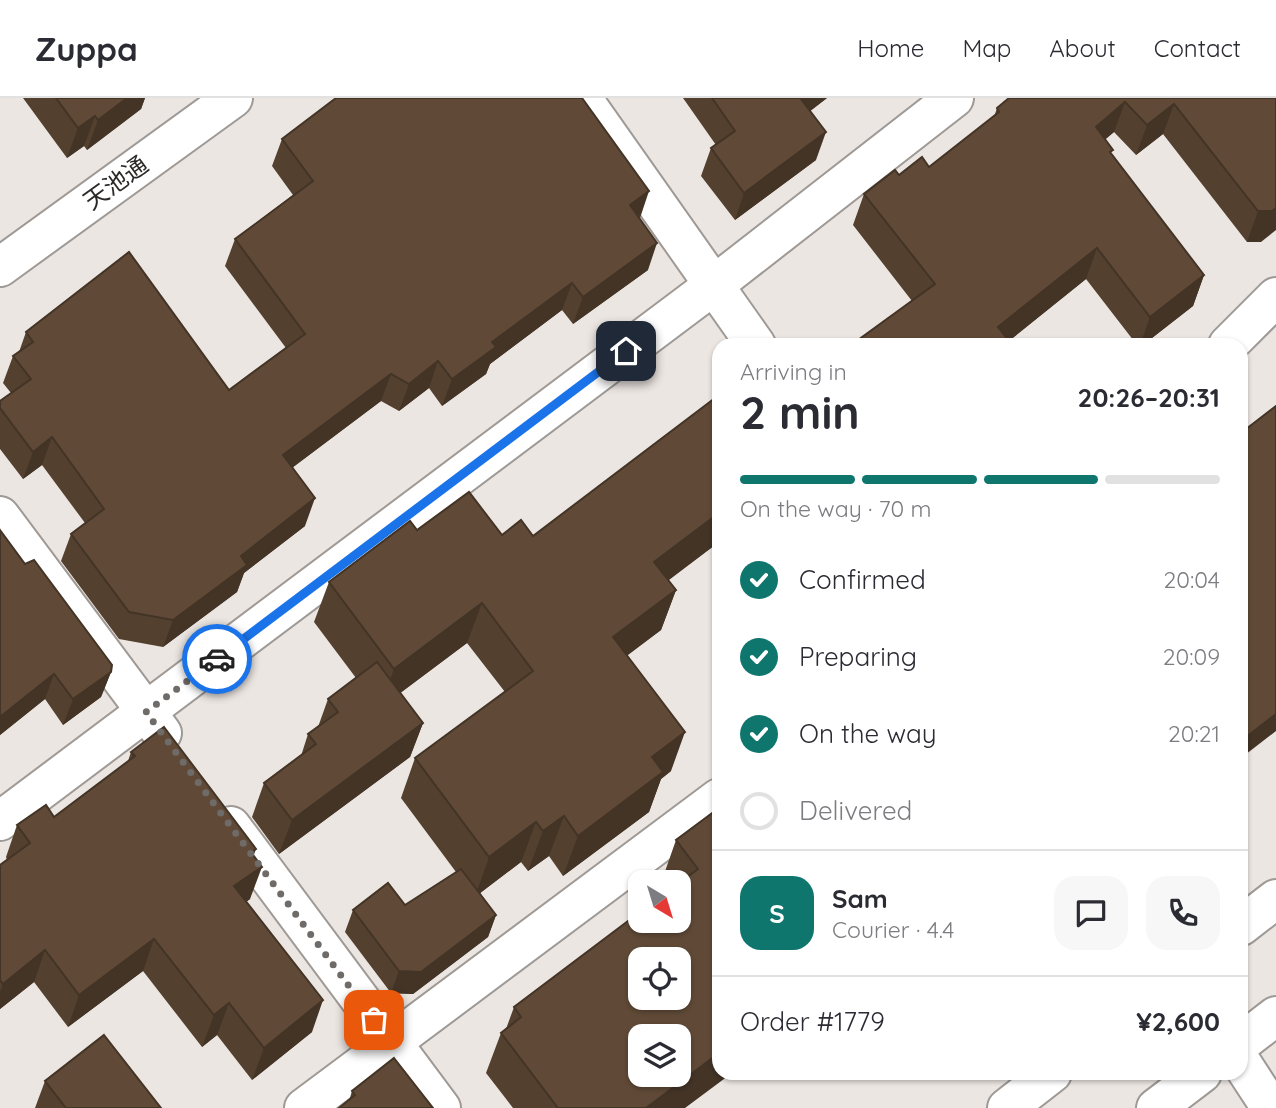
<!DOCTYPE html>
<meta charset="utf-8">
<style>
:root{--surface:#fff;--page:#f7f7f7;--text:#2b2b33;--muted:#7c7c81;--line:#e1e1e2;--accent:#0f766e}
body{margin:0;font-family:Quicksand,"Noto Sans JP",sans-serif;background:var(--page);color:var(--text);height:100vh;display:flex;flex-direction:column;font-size:26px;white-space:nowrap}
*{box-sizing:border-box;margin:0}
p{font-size:23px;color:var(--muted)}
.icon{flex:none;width:38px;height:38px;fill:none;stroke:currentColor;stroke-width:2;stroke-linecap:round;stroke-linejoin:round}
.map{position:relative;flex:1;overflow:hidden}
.drawer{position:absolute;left:712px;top:240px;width:536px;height:742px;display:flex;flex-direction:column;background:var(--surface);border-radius:21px;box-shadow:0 2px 5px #0004}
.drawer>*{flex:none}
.needle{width:46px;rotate:142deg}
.fabs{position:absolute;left:628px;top:772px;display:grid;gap:14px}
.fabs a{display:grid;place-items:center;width:63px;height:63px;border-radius:14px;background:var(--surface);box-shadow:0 2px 5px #0004;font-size:35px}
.pin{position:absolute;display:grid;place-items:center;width:60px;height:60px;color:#fff;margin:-30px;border-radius:14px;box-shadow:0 4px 10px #0006}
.courier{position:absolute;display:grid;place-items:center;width:70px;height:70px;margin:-35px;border:5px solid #1a73e8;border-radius:50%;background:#fff;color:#222;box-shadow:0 2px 9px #0007}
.headline em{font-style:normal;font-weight:700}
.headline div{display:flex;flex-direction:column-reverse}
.headline{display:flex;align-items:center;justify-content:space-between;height:119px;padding:0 28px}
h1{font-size:46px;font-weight:700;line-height:52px}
.bar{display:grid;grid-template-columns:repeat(4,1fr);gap:10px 7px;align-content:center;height:84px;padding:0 28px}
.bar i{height:9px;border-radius:5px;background:var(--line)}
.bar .current{background:var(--accent)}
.bar p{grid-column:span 4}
.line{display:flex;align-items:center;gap:18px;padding:0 28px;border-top:2px solid var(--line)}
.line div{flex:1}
.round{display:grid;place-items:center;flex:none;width:74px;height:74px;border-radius:21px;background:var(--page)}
ol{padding:0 28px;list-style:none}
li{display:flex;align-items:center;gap:21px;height:77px}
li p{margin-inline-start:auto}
li .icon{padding:7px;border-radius:50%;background:var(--accent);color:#fff;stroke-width:4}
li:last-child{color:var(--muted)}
li i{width:38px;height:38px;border:4px solid var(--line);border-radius:50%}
header{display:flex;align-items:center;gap:42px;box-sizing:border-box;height:98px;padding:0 35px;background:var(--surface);border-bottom:2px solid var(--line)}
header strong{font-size:33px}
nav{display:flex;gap:38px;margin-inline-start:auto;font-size:24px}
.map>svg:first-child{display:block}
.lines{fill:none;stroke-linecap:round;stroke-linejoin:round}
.minor-casing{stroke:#9e9995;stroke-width:42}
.tertiary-casing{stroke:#9e9995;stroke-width:42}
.primary-casing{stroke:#9e9995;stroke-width:42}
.minor{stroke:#fff;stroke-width:38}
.tertiary{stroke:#fff;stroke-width:38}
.primary{stroke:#fff;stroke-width:38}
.wall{fill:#53402f}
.shaded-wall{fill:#433426}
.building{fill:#604a37;stroke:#433426;stroke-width:2;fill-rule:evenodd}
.done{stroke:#6f6b68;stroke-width:7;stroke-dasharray:0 12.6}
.route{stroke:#1a73e8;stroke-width:9}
.labels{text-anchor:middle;stroke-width:7;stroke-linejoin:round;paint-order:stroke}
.street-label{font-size:24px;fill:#2b2927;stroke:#fff}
</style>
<header>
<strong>Zuppa</strong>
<nav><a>Home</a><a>Map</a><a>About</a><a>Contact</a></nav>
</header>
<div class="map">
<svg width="1276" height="1010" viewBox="0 0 1276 1010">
<rect width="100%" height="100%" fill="#ece6e2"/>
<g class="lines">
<defs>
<g id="minor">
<polyline points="582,0 756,247"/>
<polyline points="1228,247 1276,199"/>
<polyline points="0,418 162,635"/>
<polyline points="0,723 714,187 954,0"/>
<polyline points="231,728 441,1010"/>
<polyline points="1241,964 1271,1010"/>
<polyline points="304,1010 719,700"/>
</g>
<polyline id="tertiary" points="0,169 233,0"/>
<g id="primary">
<polyline points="1241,828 1276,801"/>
<polyline points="1241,945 1276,918"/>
<polyline points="1007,1010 1052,975"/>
<polyline points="1156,1010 1202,975"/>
</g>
</defs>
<use href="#minor" class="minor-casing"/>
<use href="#tertiary" class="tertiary-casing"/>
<use href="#primary" class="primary-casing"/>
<use href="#minor" class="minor"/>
<use href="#tertiary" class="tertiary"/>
<use href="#primary" class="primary"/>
</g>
<g class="wall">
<polygon points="23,0 145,0 141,11 87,52 84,48 67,60"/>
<polygon points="683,0 827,0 810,13 816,62 735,122 701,78 711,50 716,47"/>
<polygon points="1009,0 1276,0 1261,144 1247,144 1163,36 1136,57 1114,34 1105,41 1111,57 1204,177 1193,208 1143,247 1137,247 1086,181 1009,243 1012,247 856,247 858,242 912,203 853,127 864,96 899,77 929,69 994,19 997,10"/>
<polygon points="282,41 640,120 648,172 573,226 562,212 490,266 486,276 442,308 429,290 399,313 381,303 292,370 305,428 244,475 237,494 163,549 119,541 61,463 71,436 85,425 42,367 23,381 0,351 0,303 11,295 3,285 13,258 19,254 26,234 229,292 286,250 225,168 235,141 293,97 272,68"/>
<polygon points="0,432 25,466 111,574 101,599 63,627 45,601 0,637"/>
<polygon points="417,432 502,437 719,444 668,482 676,492 661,532 627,557 671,673 661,681 649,714 563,778 549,758 528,773 521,764 480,795 496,817 488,839 413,896 391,895 345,834 353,812 405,807 456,774 401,700 415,660 505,594 467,545 400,595 423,625 410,659 279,756 252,719 264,685 301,658 308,636 318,629 328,601 356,580 314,524 329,484"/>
<polygon points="131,654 256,751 253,757 250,801 246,804 312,934 252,982 217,937 202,949 143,873 68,929 34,884 0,911 0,767 7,762 6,759 17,727 54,719 128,663"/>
<polygon points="719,710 685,1010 513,1010 486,975 501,935 506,931 514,909 679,822 679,784 663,784 662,782 676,742"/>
<polygon points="45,983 161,1010 35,1010"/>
<polygon points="352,993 433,1010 349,1003"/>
</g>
<g class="shaded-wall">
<polygon points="127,0 145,0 141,11 87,52 98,22"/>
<polygon points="802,0 827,0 791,28"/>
<polygon points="1125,4 1114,34 1085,59 1096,29"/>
<polygon points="1174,6 1163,36 1136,57 1147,27"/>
<polygon points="95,18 84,48 67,60 78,30"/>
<polygon points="826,34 816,62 735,122 744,95"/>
<polygon points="649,93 640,120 630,107"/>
<polygon points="1276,110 1276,132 1261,144 1247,144 1258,113"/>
<polygon points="657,145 648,172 573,226 583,199"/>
<polygon points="1097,150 1086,181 1004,247 998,229"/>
<polygon points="1204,177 1193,208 1143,247 1140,247 1150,219"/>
<polygon points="572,185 562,212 490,266 486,276 442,308 452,281 492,244"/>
<polygon points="438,263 429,290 399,313 409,286"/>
<polygon points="391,276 381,303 273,384 283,357"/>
<polygon points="52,339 42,367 23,381 33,354"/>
<polygon points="315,400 305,428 244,475 237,494 163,549 173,522 241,458"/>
<polygon points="719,415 719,444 640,504 654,464"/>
<polygon points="676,492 661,532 599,579 613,539"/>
<polygon points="482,505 467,545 379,611 394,571"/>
<polygon points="111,574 101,599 63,627 73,601"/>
<polygon points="54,576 45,601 0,637 0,619"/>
<polygon points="1276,616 1276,633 1241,660 1241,643"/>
<polygon points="423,625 410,659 279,756 292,722"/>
<polygon points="685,634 671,673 661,681 649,714 563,778 578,738 652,659"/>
<polygon points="564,718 549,758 528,773 543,733"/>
<polygon points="536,724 521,764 475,799 489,759"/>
<polygon points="256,751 245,781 262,769 250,801 223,821 234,788 251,754"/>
<polygon points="496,817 488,839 413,896 391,895 399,873"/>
<polygon points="154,841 143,873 68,929 79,897"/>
<polygon points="45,852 34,884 0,911 0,894 3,886"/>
<polygon points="323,902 312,934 252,982 264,950"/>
<polygon points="229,905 217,937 202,949 214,917"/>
<polygon points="719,955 719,975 732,975 685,1010 646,1010"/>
</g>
<g class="building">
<polygon points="56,0 127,0 98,22 95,18 78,30"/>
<polygon points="336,0 582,0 649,93 630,107 657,145 583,199 572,185 492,244 496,249 452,281 438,263 409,286 391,276 283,357 315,400 241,458 247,467 173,522 129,514 71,436 104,411 52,339 33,354 0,310 0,303 31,281 13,258 33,244 26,234 129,154 229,292 305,236 235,141 313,83 282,41"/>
<polygon points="712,0 802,0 801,1 826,34 744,95 711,50 735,33"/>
<polygon points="1009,0 1276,0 1276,110 1272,113 1258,113 1174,6 1147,27 1125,4 1096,29 1113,52 1110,54 1204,177 1150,219 1097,150 998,229 1012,247 861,247 858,242 935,186 864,96 895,72 899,77 922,59 929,69 999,14 997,10"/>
<polygon points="719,297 719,415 654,464 676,492 613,539 685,634 652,659 663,674 578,738 564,718 543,733 536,724 489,759 415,660 533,573 482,505 394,571 329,484 410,423 417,432 469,394 502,437 521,422 533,438"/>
<polygon points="1276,308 1276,616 1241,643 1241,335"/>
<polygon points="0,432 25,466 34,462 112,567 111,574 73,601 54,576 0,619"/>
<polygon points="377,564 423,625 292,722 264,685 316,646 308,636 338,614 328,601"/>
<polygon points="164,629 256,751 251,754 262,769 234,788 323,902 264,950 229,905 214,917 154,841 79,897 45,852 3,886 0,882 0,767 30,745 17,727 46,707 54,719 135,658 131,654"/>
<path d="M719,710V955L646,1010H558L501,935L521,919L514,909L640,814V822H679V785L698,771L676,742ZM640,861H679V900H640ZM640,938H679V976H640Z"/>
<polygon points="461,771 496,817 421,874 399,873 353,812 388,785 405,807"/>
<polygon points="104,937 161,1010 66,1010 45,983"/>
<polygon points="394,960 433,1010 339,1010 355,997 352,993"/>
</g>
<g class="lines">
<polyline class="done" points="217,561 146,614 374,922"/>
<polyline class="route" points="217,561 626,253"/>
</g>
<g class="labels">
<g class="street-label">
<text transform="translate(116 85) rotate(-36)" y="8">天池通</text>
</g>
</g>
</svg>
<div class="fabs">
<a><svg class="needle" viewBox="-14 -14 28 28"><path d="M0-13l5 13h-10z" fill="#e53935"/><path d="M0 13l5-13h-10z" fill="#7c7c81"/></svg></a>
<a><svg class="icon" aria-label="locate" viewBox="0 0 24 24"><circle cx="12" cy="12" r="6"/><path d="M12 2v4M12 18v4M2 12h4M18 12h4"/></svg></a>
<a><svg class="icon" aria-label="layers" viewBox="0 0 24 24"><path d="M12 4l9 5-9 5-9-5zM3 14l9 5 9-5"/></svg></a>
</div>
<div class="pin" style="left:374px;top:922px;background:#ea580c"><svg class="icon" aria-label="bag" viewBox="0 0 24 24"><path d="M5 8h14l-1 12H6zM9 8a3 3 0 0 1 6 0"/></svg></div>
<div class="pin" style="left:626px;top:253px;background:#1f2937"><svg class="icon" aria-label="home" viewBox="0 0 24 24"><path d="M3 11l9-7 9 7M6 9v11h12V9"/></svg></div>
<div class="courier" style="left:217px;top:561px"><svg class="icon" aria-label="car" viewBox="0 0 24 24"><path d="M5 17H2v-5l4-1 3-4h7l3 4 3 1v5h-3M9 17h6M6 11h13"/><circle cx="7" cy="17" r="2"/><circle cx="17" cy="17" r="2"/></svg></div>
<section class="drawer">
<div class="headline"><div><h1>2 min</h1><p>Arriving in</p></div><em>20:26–20:31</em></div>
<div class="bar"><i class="current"></i><i class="current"></i><i class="current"></i><i></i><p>On the way · 70 m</p></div>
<ol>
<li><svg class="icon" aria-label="check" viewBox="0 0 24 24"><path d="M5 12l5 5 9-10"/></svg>Confirmed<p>20:04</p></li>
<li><svg class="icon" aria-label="check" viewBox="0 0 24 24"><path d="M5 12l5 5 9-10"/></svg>Preparing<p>20:09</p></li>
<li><svg class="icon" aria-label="check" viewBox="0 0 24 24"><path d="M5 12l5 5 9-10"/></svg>On the way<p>20:21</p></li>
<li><i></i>Delivered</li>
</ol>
<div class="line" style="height:126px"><b class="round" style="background:var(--accent);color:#fff">S</b><div><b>Sam</b><p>Courier · 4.4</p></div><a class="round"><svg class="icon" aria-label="chat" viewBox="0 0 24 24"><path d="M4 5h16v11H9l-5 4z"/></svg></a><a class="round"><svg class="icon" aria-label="phone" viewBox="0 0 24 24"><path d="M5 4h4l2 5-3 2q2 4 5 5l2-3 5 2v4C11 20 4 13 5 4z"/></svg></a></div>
<div class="line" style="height:91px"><div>Order #1779</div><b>¥2,600</b></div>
</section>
</div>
